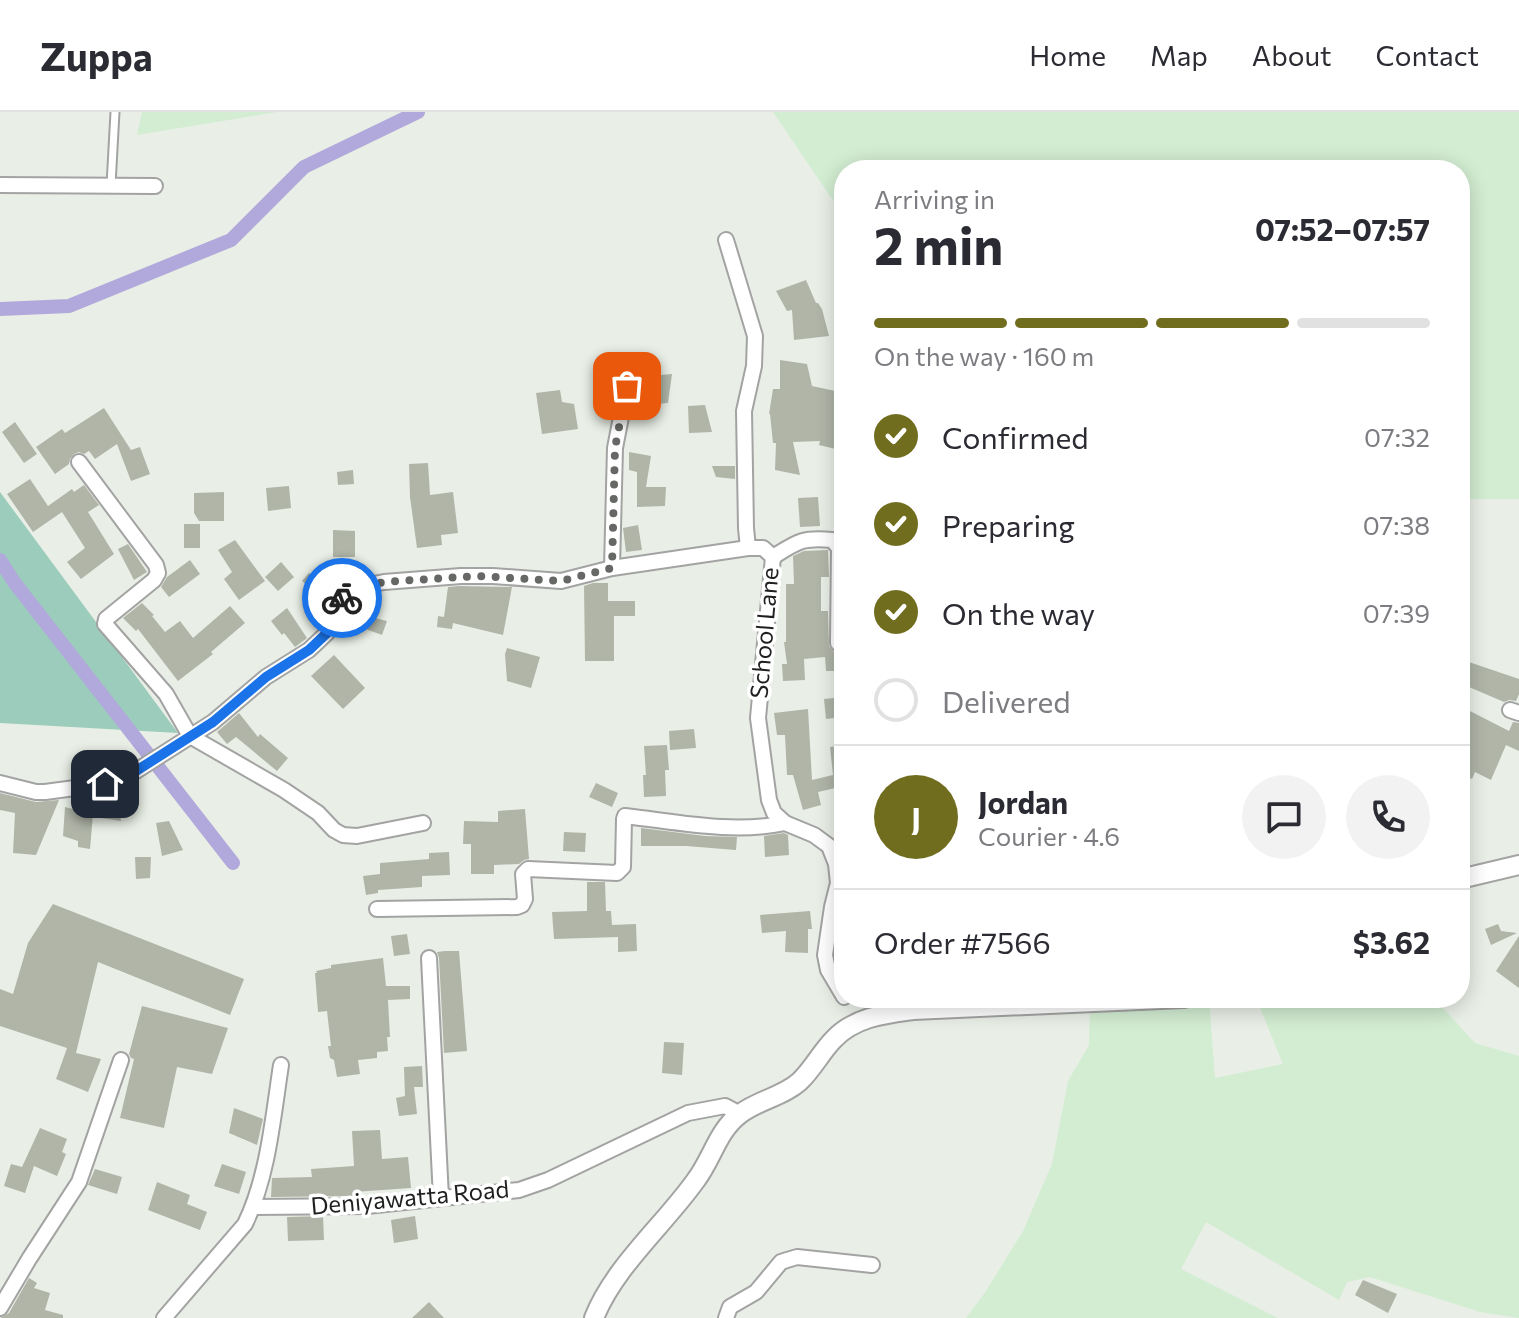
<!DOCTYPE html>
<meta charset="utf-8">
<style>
:root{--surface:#fff;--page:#f2f2f3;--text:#2b2b33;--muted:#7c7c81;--line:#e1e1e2;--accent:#716d1f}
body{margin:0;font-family:Commissioner,sans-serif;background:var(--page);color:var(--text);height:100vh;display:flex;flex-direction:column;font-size:30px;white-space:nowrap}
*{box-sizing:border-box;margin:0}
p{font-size:26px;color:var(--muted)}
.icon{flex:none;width:44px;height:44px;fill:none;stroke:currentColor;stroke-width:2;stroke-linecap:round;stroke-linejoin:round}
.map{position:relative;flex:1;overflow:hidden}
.panel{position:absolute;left:834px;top:48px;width:636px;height:848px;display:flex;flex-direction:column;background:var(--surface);border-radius:32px;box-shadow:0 4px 20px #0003}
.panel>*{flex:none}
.pin{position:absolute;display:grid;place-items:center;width:68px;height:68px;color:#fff;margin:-34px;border-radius:16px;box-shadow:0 4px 12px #0006}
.courier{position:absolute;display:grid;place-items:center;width:80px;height:80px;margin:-40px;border:6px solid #1a73e8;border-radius:50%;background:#fff;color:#222;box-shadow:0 2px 10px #0007}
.overview em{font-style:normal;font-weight:700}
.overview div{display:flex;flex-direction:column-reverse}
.overview{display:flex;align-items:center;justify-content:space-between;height:136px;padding:0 40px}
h1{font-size:52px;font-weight:700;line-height:60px}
.bar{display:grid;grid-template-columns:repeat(4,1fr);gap:12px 8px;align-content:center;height:96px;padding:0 40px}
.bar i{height:10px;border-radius:6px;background:var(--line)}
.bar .on{background:var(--accent)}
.bar p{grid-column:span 4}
.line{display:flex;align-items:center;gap:20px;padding:0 40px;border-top:2px solid var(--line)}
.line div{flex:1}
.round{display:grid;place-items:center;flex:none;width:84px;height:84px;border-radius:42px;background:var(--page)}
ol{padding:0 40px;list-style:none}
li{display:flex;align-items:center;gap:24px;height:88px}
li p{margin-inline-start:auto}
li .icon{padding:8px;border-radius:50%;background:var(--accent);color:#fff;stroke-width:4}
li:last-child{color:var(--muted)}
li i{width:44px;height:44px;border:4px solid var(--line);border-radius:50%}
header{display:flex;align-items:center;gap:48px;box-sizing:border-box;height:112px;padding:0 40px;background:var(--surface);border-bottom:2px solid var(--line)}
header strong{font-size:38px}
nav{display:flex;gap:44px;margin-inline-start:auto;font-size:28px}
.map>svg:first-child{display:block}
.farmland{fill:#d2edd2}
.forest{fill:#9ccdbc}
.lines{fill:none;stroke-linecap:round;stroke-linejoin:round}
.canal{stroke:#b1a8db;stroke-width:14}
.building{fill:#b0b5a8}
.service-casing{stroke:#a3a3a3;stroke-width:11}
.minor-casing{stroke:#a3a3a3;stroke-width:18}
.tertiary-casing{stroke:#a3a3a3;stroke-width:22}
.service{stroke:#fff;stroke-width:7}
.minor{stroke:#fff;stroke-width:14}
.tertiary{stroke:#fff;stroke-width:18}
.done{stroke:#666865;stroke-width:8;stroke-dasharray:0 14.4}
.route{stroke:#1a73e8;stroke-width:10}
.labels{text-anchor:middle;stroke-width:7;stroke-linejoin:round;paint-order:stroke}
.street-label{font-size:24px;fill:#1f1f1f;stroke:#fff}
</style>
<header>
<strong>Zuppa</strong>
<nav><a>Home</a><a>Map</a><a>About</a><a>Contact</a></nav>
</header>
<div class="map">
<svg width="1519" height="1206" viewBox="0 0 1519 1206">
<rect width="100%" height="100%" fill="#e9efe6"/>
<g class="farmland">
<polygon points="142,0 277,0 137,23"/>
<polygon points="773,0 1519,0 1519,387 1460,387 1460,58 844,58 844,99 830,84"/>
<polygon points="1164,886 1209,886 1215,966 1283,952 1256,886 1434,886 1475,931 1519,944 1519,1206 1480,1200 1370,1165 1347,1170 1339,1188 1206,1110 1181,1157 1278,1206 966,1206 986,1179 1023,1119 1052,1052 1068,969 1089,933 1090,891"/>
</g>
<polygon class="forest" points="0,380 178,621 0,611"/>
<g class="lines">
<g class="canal">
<polyline points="0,197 69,194 231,128 304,55 418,0"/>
<polyline points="0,448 14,470 233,751"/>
</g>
</g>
<g class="building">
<polygon points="806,168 816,191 818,191 822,197 829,224 794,228 792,198 787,199 776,179"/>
<polygon points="780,248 807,252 812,274 840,280 838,312 844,313 844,339 819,333 820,329 793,330 800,363 775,358 776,331 773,331 770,302 769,302 773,277 780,277"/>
<polygon points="672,262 668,291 647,293 640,265"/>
<polygon points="560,278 562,290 574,292 578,317 542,322 536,281"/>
<polygon points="705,293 712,320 689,321 688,294"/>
<polygon points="104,296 131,338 140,335 150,362 131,369 117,332 95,347 89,339 84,342 79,340 74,342 70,347 69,352 55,362 36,335 62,317 65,321"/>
<polygon points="15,310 37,342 24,351 2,320"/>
<polygon points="629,340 651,344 646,375 666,375 665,394 637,395 637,360 629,358"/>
<polygon points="428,351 430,383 453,380 458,421 441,423 442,433 417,436 410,385 409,352"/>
<polygon points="712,354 735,354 735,367 716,365"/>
<polygon points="353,358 354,372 338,373 337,360"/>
<polygon points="30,367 48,394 72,377 74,380 84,373 99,393 88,400 114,442 81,467 67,450 85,436 62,400 33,420 7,382"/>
<polygon points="289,374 291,396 268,399 266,376"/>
<polygon points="224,380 224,409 199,409 194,401 194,381"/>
<polygon points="818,385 820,414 800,415 798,386"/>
<rect x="184" y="412" width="16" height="24"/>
<polygon points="638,413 642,438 626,440 623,416"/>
<polygon points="333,418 355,419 355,445 333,445"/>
<polygon points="235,428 265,469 239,488 224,467 232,460 218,438"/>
<polygon points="128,432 147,460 134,468 118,437"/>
<polygon points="828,438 829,465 821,465 821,499 828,499 829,534 837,544 843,547 844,559 826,559 825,545 804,547 805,568 783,569 782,552 787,552 784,530 786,530 786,472 794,472 793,444 804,439"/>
<polygon points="190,448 200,462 169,485 161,475 167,465"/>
<polygon points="281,450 294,465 278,479 265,465"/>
<polygon points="309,461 327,475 317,487 308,480 311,476 302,469"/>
<polygon points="593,471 608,471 608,489 635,489 635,504 614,504 614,549 585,549 584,474"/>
<polygon points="459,474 512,475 503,523 453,511 452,517 437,515 438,504 444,505 448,475"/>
<polygon points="363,485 379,489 375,506 387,509 382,523 352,512 356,499 360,500"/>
<polygon points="142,491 154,503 152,504 165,520 180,509 193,526 230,494 245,511 211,540 213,542 178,569 138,517 136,519 123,506"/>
<polygon points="287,496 307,526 295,535 284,521 282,523 271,509"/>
<polygon points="507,536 540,545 531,576 507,569 505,542"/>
<polygon points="334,543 365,576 343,597 311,564"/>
<polygon points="1460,547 1519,567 1519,582 1516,589 1509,588 1504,590 1469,575 1461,597 1460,597"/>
<polygon points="844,585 844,605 826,607 824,587"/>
<polygon points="808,597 812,668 833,663 830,635 844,633 844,674 818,680 821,693 803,698 793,663 787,663 785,623 777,623 774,601"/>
<polygon points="1468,598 1509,619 1513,610 1519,611 1519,639 1506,633 1491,668 1475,660 1472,667 1470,666 1462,691 1460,691 1460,613"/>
<polygon points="239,601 258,625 260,622 288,646 277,659 236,625 227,632 217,620"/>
<polygon points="694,617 696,636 670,638 669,619"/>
<polygon points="667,633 669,658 665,658 666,684 644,685 643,663 646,663 644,634"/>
<polygon points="596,671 618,681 612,695 589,685"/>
<polygon points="116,678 121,709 101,706 102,682"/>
<polygon points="0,681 36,690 59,688 36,743 13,741 15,701 0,698"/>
<polygon points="65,695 93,702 90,737 78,735 78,729 63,724"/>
<polygon points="525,697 529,747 524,748 519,752 494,753 494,762 471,762 471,732 463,732 464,709 498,710 498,699"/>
<polygon points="169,709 183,738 162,744 156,711"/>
<polygon points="641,716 705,724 737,725 736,738 686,734 641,734"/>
<polygon points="564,720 586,721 585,740 563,739"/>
<polygon points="784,721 788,723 789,743 765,745 764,724"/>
<polygon points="449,740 450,763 422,764 422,775 378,778 378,781 366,783 363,764 380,762 380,751 429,747 429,741"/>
<polygon points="135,745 151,745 150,766 136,767"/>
<polygon points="587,770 605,770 606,799 611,799 612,813 636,812 637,839 618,840 618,825 554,827 552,800 587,799"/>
<polygon points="53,792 244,867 230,903 98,850 76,941 101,947 88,980 56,967 67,936 0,914 0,877 13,882 28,831"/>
<polygon points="810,799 812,817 808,817 808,841 785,840 786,819 762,821 760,803"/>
<polygon points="1498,812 1501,819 1517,821 1491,833 1485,817"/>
<polygon points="407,822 410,842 394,844 391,824"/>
<polygon points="1519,824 1519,876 1496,859"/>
<polygon points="445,839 459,839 467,939 444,941 439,846 437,840"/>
<polygon points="383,846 386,874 410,874 410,887 388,888 390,925 387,925 388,939 377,940 377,946 358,948 360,962 337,965 334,948 330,946 328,934 331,934 327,899 318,900 315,861 317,861 316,859 331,856 331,853"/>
<polygon points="142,894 228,916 212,962 177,955 164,1016 120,1006 134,947 131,946 129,942"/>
<polygon points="664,930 684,931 682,963 662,961"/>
<polygon points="422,954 423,975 414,975 417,1002 399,1004 396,986 405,984 404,955"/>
<polygon points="234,996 263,1007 257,1033 229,1021"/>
<polygon points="40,1016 67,1027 62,1040 66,1042 57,1064 34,1054 25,1081 4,1074 11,1052 22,1055"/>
<polygon points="380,1018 382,1047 408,1045 411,1076 354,1080 355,1084 271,1085 272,1066 312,1065 311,1057 354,1054 352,1019"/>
<polygon points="222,1052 246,1060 239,1082 214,1074"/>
<polygon points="95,1057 122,1065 117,1082 88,1073"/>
<polygon points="157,1070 190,1083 187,1092 207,1100 200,1118 148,1098"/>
<polygon points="323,1104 324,1128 288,1129 287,1105"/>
<polygon points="415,1104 418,1127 394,1131 391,1108"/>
<polygon points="29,1166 37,1171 34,1176 50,1181 45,1198 63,1203 63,1206 0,1206 9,1201"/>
<polygon points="1363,1168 1397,1182 1388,1201 1355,1183"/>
<polygon points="429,1190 444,1206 412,1206"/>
</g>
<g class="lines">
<defs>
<polyline id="service" points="111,73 115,0"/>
<g id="minor">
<polyline points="0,73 155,74"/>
<polyline points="726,128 755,224 754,254 744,299 746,416 748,436"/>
<polyline points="79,350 156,453 158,461 154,468 106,507 105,512 166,582 190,624 284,678 318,701 334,718 343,723 357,724 423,711"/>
<path d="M773,445C797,430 802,425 832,428L839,436L838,531L844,537"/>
<polyline points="612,456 615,336 627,274"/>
<polyline points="1510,598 1519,601"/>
<polyline points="0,671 36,680 45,680 105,672 136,659 213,610 266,565 309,538 327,521 341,486 349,478 358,475 384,470 461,464 493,464 561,469 612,456 748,436 763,436 773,445 758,606 769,688 774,701 785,711 814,723 829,734 836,752 838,771 832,795 825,843 828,858 844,885"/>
<path d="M377,797L517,795L522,793L525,787L523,762L528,757L617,761L623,755L624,707L625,704C678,710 733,722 785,711"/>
<polyline points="429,846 441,1086"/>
<polyline points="253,1095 367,1094 519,1078 548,1068 688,1001 725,994 740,1002"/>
<polyline points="0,1196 29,1147 79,1070 121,948"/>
<path d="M164,1206L245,1112C268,1065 273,1005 281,953"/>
<polyline points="726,1206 730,1195 756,1180 781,1150 787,1148 797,1145 872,1153"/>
</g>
<g id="tertiary">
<polyline points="1460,767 1519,753"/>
<path d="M594,1206C614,1155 664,1113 696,1068C712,1047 718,1018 740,1002C758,988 782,985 799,970C813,957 821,940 834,927C855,905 884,902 913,898L1184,886"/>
</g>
</defs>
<use href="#service" class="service-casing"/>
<use href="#minor" class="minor-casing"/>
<use href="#tertiary" class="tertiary-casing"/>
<use href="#service" class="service"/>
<use href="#minor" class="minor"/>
<use href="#tertiary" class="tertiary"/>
</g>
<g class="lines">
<polyline class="done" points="342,486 349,478 384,470 477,464 561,469 612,456 615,336 627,274"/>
<polyline class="route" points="105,672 136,659 213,610 266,565 309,538 327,521 342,486"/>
</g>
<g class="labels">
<g class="street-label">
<text transform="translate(765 521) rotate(-85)" y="8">School Lane</text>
<text transform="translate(410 1086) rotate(-5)" y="8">Deniyawatta Road</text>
</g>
</g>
</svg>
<div class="pin" style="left:627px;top:274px;background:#ea580c"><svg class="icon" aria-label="bag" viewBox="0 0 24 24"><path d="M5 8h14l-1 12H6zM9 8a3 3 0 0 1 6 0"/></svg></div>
<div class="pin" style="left:105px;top:672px;background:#1f2937"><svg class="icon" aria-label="home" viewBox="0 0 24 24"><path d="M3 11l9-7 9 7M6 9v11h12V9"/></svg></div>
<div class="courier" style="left:342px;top:486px"><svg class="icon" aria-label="bike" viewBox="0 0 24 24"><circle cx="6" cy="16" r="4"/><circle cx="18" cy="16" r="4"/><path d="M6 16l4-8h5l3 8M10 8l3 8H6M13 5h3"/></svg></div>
<section class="panel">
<div class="overview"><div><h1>2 min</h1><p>Arriving in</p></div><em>07:52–07:57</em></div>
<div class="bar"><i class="on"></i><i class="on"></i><i class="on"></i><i></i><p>On the way · 160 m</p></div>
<ol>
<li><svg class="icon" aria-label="check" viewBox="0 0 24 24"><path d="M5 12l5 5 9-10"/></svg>Confirmed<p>07:32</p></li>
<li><svg class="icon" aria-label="check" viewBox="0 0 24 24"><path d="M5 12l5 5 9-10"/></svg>Preparing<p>07:38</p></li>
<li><svg class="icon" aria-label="check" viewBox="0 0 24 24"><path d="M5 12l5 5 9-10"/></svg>On the way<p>07:39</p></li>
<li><i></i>Delivered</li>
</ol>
<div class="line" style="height:144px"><b class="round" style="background:var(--accent);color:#fff">J</b><div><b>Jordan</b><p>Courier · 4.6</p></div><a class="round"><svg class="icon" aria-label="chat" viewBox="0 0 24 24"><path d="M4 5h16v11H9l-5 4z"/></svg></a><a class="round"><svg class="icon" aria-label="phone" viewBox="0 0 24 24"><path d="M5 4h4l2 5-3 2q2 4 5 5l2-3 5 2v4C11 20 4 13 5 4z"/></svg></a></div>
<div class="line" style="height:104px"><div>Order #7566</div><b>$3.62</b></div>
</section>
</div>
